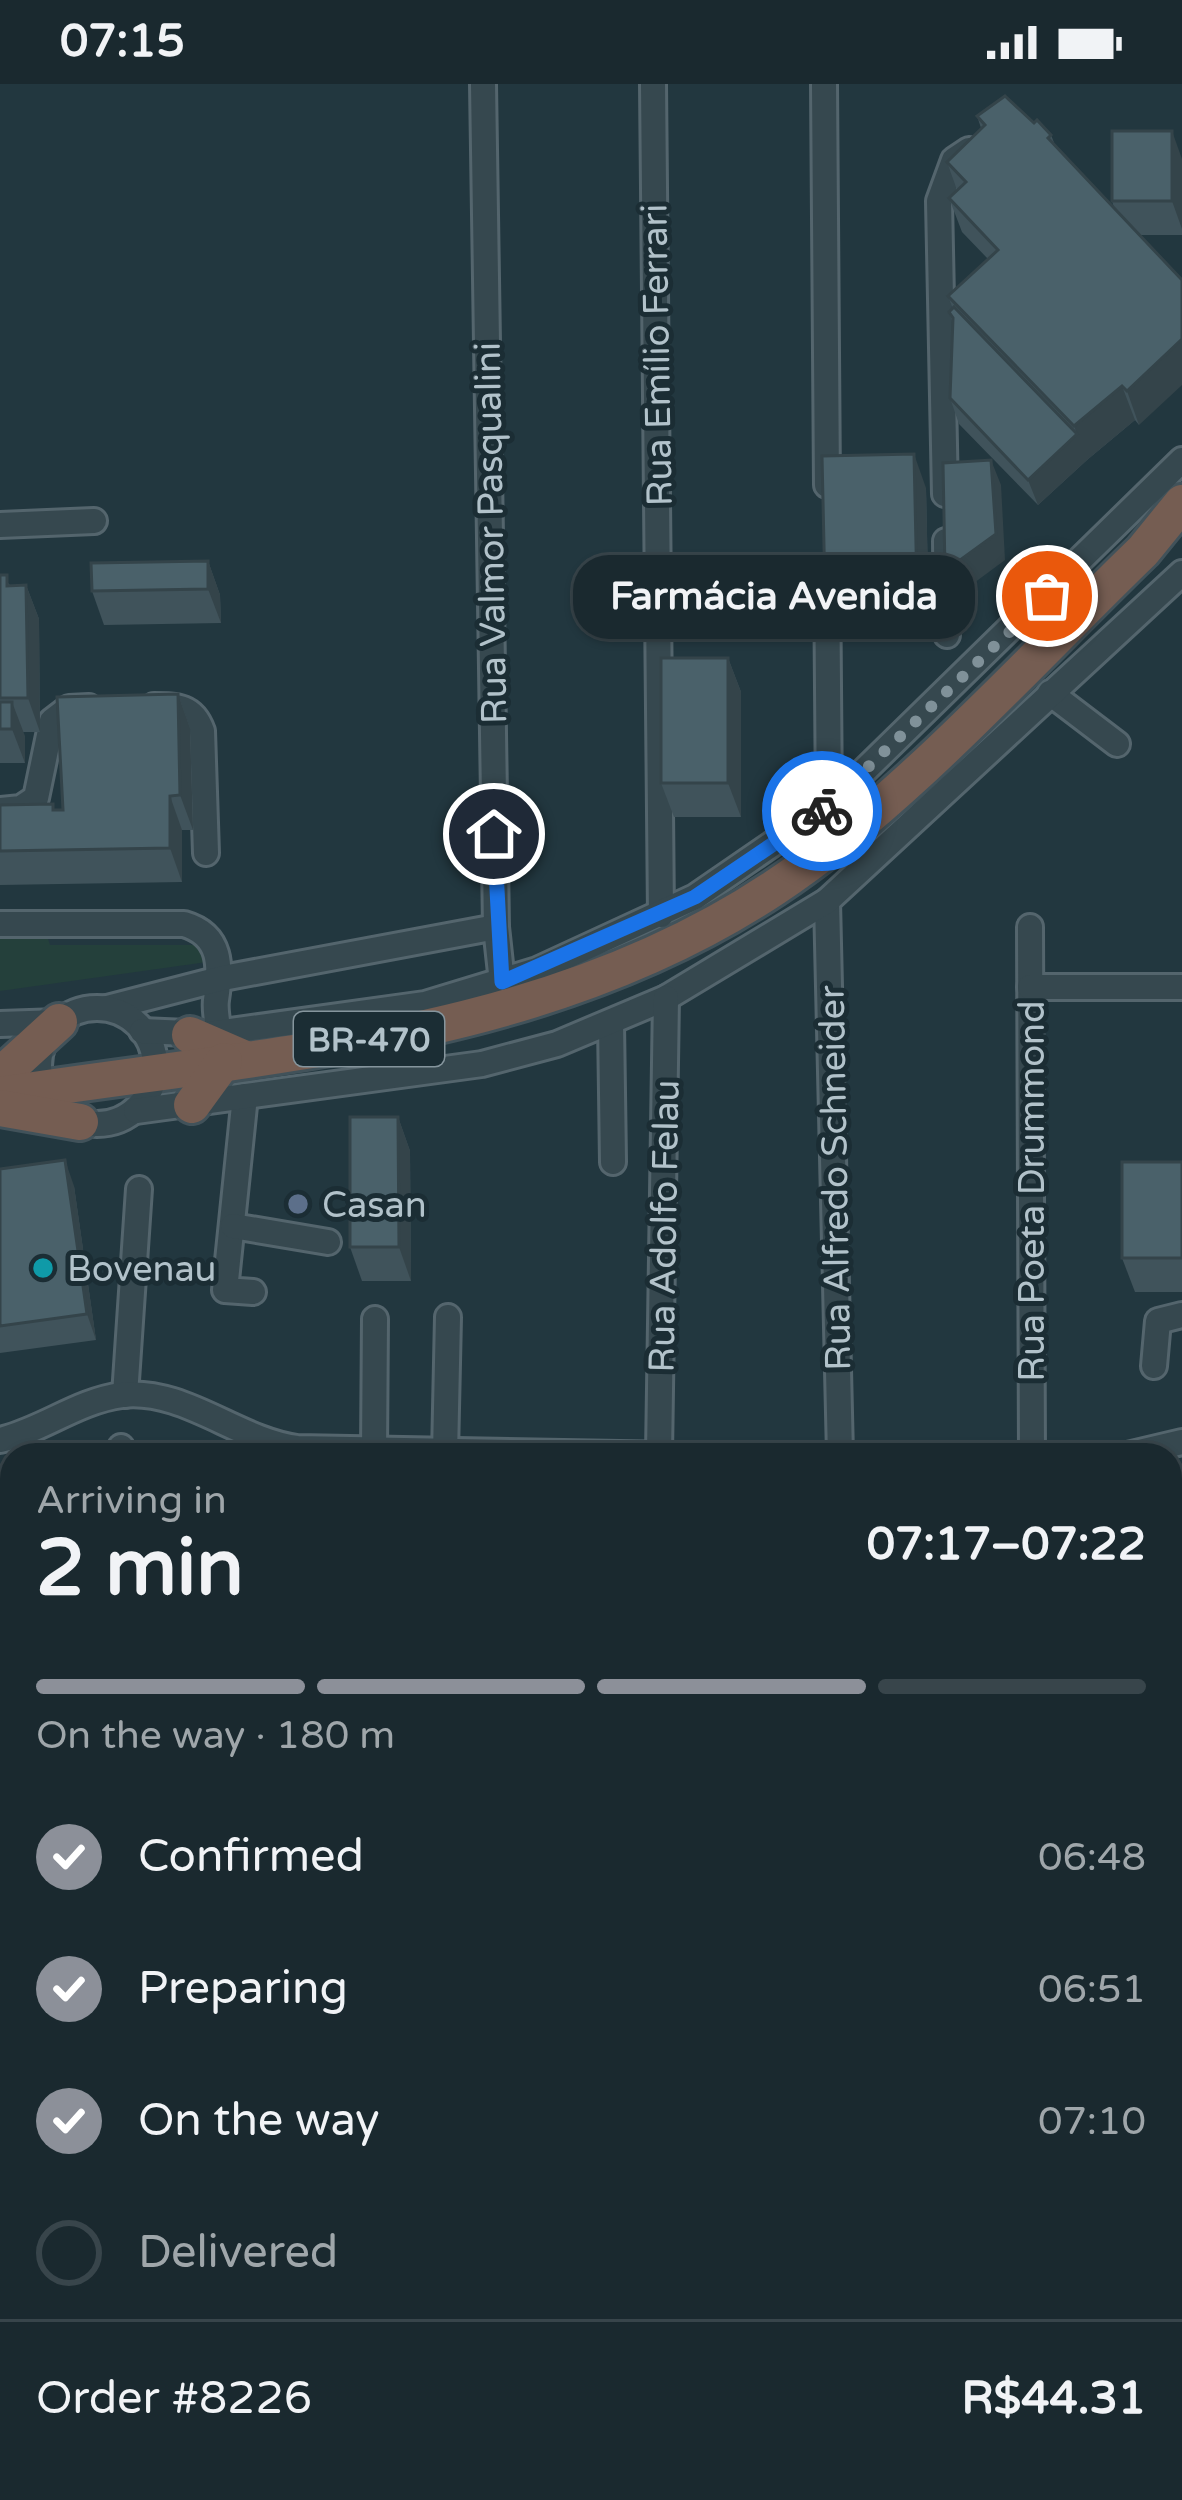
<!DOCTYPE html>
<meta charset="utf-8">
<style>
:root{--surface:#1a292f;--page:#233137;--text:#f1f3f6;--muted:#9fa6aa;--line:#38454b;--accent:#8c9099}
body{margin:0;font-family:"Varela Round",sans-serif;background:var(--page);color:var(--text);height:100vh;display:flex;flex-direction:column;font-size:45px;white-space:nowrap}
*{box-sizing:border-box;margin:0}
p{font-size:39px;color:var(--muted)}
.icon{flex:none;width:66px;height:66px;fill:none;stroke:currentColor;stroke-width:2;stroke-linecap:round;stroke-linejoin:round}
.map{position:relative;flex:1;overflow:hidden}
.panel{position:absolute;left:0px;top:1359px;width:1182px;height:1059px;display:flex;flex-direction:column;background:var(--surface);border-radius:36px 36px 0 0;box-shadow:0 3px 9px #0004,0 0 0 3px var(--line)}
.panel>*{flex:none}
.pin{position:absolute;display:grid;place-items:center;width:102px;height:102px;color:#fff;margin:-51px;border:6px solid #fff;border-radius:50%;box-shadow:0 3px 12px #0007}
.courier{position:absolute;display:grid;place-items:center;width:120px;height:120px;margin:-60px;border:9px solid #1a73e8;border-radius:50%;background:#fff;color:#222;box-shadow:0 3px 15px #0007}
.bubble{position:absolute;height:84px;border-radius:36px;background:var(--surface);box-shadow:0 3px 9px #0004,0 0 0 3px var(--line);font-size:39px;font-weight:700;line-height:84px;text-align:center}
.overview em{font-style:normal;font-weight:700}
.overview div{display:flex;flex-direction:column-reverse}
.overview{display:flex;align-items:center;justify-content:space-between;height:204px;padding:0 36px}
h1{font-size:78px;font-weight:700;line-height:90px}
.bar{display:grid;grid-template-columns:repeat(4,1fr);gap:18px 12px;align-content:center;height:144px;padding:0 36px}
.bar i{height:15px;border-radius:9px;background:var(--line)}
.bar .selected{background:var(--accent)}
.bar p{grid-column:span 4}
.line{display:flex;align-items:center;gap:30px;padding:0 36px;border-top:3px solid var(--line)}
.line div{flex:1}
ol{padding:0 36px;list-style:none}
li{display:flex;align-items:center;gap:36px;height:132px}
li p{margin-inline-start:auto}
li .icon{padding:12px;border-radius:50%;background:var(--accent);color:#fff;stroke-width:4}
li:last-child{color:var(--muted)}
li i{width:66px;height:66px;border:6px solid var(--line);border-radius:50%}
.status{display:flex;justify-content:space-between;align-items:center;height:84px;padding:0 60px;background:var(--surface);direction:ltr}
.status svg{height:33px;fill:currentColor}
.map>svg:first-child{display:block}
.green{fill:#24403b}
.water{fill:#325766}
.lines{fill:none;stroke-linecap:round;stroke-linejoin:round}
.minor-casing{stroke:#54656d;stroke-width:30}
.highway-casing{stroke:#41525a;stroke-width:42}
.minor{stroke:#36484f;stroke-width:24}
.highway{stroke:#755d52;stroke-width:36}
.wall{fill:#40535b}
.shaded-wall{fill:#34444a}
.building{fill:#4a616a;stroke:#34444a;stroke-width:3}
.done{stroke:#809199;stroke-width:12;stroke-dasharray:0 21.6}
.route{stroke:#1a73e8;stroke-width:15}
.service-dot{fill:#5c6f8a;stroke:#1b2d34;stroke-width:4.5}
.culture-dot{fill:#0f9aa8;stroke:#1b2d34;stroke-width:4.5}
.labels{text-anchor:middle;stroke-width:10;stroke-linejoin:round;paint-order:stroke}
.shield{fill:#1b2d34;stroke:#85959d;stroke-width:3}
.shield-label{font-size:33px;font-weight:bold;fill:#b2c2ca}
.street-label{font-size:36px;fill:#b2c2ca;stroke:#1b2d34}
.poi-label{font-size:36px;fill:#b2c2ca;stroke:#1b2d34;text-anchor:start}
</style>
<div class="status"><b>07:15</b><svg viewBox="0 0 49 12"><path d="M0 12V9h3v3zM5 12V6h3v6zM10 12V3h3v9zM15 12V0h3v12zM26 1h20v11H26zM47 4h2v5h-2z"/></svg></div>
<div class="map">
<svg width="1182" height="2416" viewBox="0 0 1182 2416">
<rect width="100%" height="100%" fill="#22373f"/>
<polygon class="green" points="0,845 45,846 50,861 204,861 207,878 0,907"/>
<g class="water">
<polygon points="1182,1729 1182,1883 1170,1884 1170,1730"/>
<polygon points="0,1777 12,1777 12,1951 0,1953"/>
</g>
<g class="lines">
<defs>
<g id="minor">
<polyline points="483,0 496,843 502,898"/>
<polyline points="653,0 661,831"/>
<polyline points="824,0 827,401"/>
<polyline points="945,410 939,117 954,76 969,66"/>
<polyline points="0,441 94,437"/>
<polyline points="946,457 947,551"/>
<polyline points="827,484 829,721"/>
<polyline points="1050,609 1117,660"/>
<path d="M154,622C178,622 193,622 202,647L206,769"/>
<polyline points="0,726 21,724 36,714 52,637 69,624 89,623"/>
<polyline points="827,817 840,1371"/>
<path d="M0,840H184C222,851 221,883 216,916C214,930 220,949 221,963"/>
<polyline points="1030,843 1032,1371"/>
<polyline points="1030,903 1182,903"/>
<polyline points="107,924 223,894 496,843"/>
<circle cx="97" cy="982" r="58"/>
<polyline points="611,939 613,1078"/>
<polyline points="0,940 59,938"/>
<polyline points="142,947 209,950 425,920 537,886 695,813 829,721 1182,376"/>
<polyline points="245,1012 225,1206 253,1208"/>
<polyline points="136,1027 482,980 557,960 666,914 827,817 1182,489"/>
<polyline points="233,1142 328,1158"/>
<polyline points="1154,1282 1158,1237 1182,1231"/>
<polyline points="125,1311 139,1105"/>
<path d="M0,1356C43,1346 77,1317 122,1311C184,1304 237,1356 297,1364L677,1371"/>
<polyline points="374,1368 375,1235"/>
<polyline points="445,1370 448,1233"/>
<polyline points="659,1370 666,914"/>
<polyline points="121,1371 121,1363"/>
<polyline points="1127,1371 1182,1358"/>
<polyline points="1170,1550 1182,1549"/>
<polyline points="0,1642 12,1641"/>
<polyline points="1170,2029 1182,2026"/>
<polyline points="1170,2177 1182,2172"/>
<polyline points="0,2275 12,2275"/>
<polyline points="1170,2355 1182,2349"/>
<polyline points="155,2406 160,2416"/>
<polyline points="612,2406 617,2416"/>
<polyline points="1048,2416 1068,2406"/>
</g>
<g id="highway">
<polyline points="190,951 243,974"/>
<polyline points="0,992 59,938"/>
<path d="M0,1011C265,970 544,957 774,804C903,719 1030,576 1143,467L1182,419"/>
<polyline points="192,1021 224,977"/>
<polyline points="0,1024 80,1038"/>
</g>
</defs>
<use href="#minor" class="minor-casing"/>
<use href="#highway" class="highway-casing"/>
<use href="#minor" class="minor"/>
<use href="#highway" class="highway"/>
</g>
<g class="wall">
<polygon points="977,32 1034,39 1051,51 1055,61 1114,124 1112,117 1182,75 1182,151 1140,151 1139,341 1135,336 1087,376 1038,421 959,340 950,314 953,240 949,228 953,225 948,212 988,175 962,148 949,114 957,106 947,78 981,44"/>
<polygon points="926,404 929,540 838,543 825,508"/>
<polygon points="208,477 220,511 221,539 104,541 92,507"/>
<polygon points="0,491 11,502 26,501 39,535 40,648 23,648 25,679 0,679"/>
<polygon points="728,574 741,608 741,733 674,733 661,699"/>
<polygon points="178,610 190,644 193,746 182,746 182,798 0,801 0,721 63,726"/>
<polygon points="398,1033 410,1067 411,1197 362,1197 350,1163"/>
<polygon points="1182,1078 1182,1208 1135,1208 1122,1174"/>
<polygon points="0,1085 74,1102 96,1256 0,1269"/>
<polygon points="12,2039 12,2251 0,2252 0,2040"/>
<polygon points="1170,2244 1182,2277 1182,2315 1170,2321"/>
<polygon points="386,2406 438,2406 435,2414 425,2411 427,2416 390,2416"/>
</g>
<g class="shaded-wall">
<polygon points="1172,47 1182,75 1182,145 1172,117"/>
<polygon points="1182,255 1182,301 1139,341 1127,307"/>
<polygon points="1122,302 1135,336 1087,376 1038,421 1028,396 1077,350 1074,342"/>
<polygon points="914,370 926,404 929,540 917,506"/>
<polygon points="991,376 1001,401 1005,476 955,513 945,487"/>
<polygon points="208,477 220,511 221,539 208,505"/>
<polygon points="26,501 39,535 40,648 28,614"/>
<polygon points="728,574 741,608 741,733 728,699"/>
<polygon points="178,610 190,644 193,746 180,711"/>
<polygon points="12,618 25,652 25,679 12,645"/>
<polygon points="170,712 182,746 182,798 170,764"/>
<polygon points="398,1033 410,1067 411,1197 399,1163"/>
<polygon points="65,1076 74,1102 96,1256 87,1230"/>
<polygon points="414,2406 423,2406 427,2416 418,2416"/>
</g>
<g class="building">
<polygon points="1005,12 1034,39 1037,36 1051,51 1048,54 1182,196 1182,255 1127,307 1122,302 1074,342 948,212 998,166 949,114 966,98 947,78 985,41 977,32"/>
<rect x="1112" y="47" width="60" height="70"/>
<polygon points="954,223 1077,350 1028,396 950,314 953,234 949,228"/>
<polygon points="914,370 917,506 825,508 822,372"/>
<polygon points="991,376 996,450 945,487 943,379"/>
<polygon points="208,477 208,505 92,507 91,479"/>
<polygon points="0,491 7,491 7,502 26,501 28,614 0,614"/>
<rect x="661" y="574" width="67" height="125"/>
<polygon points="178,610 180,711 170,712 170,764 0,767 0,721 53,720 53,726 63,726 57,613"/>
<rect x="0" y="618" width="12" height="27"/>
<polygon points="350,1033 398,1033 399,1163 350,1163"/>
<polygon points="65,1076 87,1230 0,1242 0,1085"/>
<rect x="1122" y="1078" width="60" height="96"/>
<polygon points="12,2039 12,2217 0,2217 0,2040"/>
<polygon points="1170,2391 1177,2416 1148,2416 1145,2406 1170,2406"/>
<polygon points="190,2406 237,2406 240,2416 195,2416"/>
<polygon points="850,2406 890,2406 894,2416 854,2416"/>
<polygon points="1097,2406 1141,2406 1143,2416 1099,2416"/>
</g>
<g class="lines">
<polyline class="done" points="822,727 1047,512"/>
<polyline class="route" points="494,750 502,898 695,813 822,727"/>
</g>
<circle class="service-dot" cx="298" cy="1120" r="12"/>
<circle class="culture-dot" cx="43" cy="1184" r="12"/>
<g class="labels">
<rect class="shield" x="294" y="928" width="150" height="54" rx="9"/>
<g class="shield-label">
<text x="369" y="967">BR-470</text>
</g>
<g class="street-label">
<text transform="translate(656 271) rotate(-91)" y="13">Rua Emílio Ferrari</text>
<text transform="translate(490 449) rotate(-91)" y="13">Rua Valmor Pasqualini</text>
<text transform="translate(834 1094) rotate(-91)" y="13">Rua Alfredo Schneider</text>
<text transform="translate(1031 1107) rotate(-90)" y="13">Rua Poeta Drummond</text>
<text transform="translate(663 1142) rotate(-89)" y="13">Rua Adolfo Felau</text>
</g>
<g class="poi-label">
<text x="322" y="1133">Casan</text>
<text x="67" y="1197">Bovenau</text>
</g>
</g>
</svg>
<div class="pin" style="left:1047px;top:512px;background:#ea580c"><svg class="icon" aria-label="bag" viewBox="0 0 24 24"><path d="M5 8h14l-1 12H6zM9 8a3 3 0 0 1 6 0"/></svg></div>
<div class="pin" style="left:494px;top:750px;background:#1f2937"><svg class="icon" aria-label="home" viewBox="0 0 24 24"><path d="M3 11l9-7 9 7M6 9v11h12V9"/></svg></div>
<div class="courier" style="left:822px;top:727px"><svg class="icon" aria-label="bike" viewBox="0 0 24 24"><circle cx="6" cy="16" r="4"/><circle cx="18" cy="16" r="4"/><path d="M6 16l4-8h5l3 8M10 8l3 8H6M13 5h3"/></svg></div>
<div class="bubble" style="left:573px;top:471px;width:402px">Farmácia Avenida</div>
<section class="panel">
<div class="overview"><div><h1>2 min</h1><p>Arriving in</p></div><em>07:17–07:22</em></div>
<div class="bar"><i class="selected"></i><i class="selected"></i><i class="selected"></i><i></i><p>On the way · 180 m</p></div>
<ol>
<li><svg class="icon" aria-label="check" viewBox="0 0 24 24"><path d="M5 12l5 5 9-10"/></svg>Confirmed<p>06:48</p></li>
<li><svg class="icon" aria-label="check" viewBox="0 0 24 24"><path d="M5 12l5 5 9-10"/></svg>Preparing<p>06:51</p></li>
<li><svg class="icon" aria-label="check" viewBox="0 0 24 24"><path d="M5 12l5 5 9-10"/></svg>On the way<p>07:10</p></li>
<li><i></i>Delivered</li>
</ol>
<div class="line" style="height:156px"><div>Order #8226</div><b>R$44.31</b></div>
</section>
</div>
